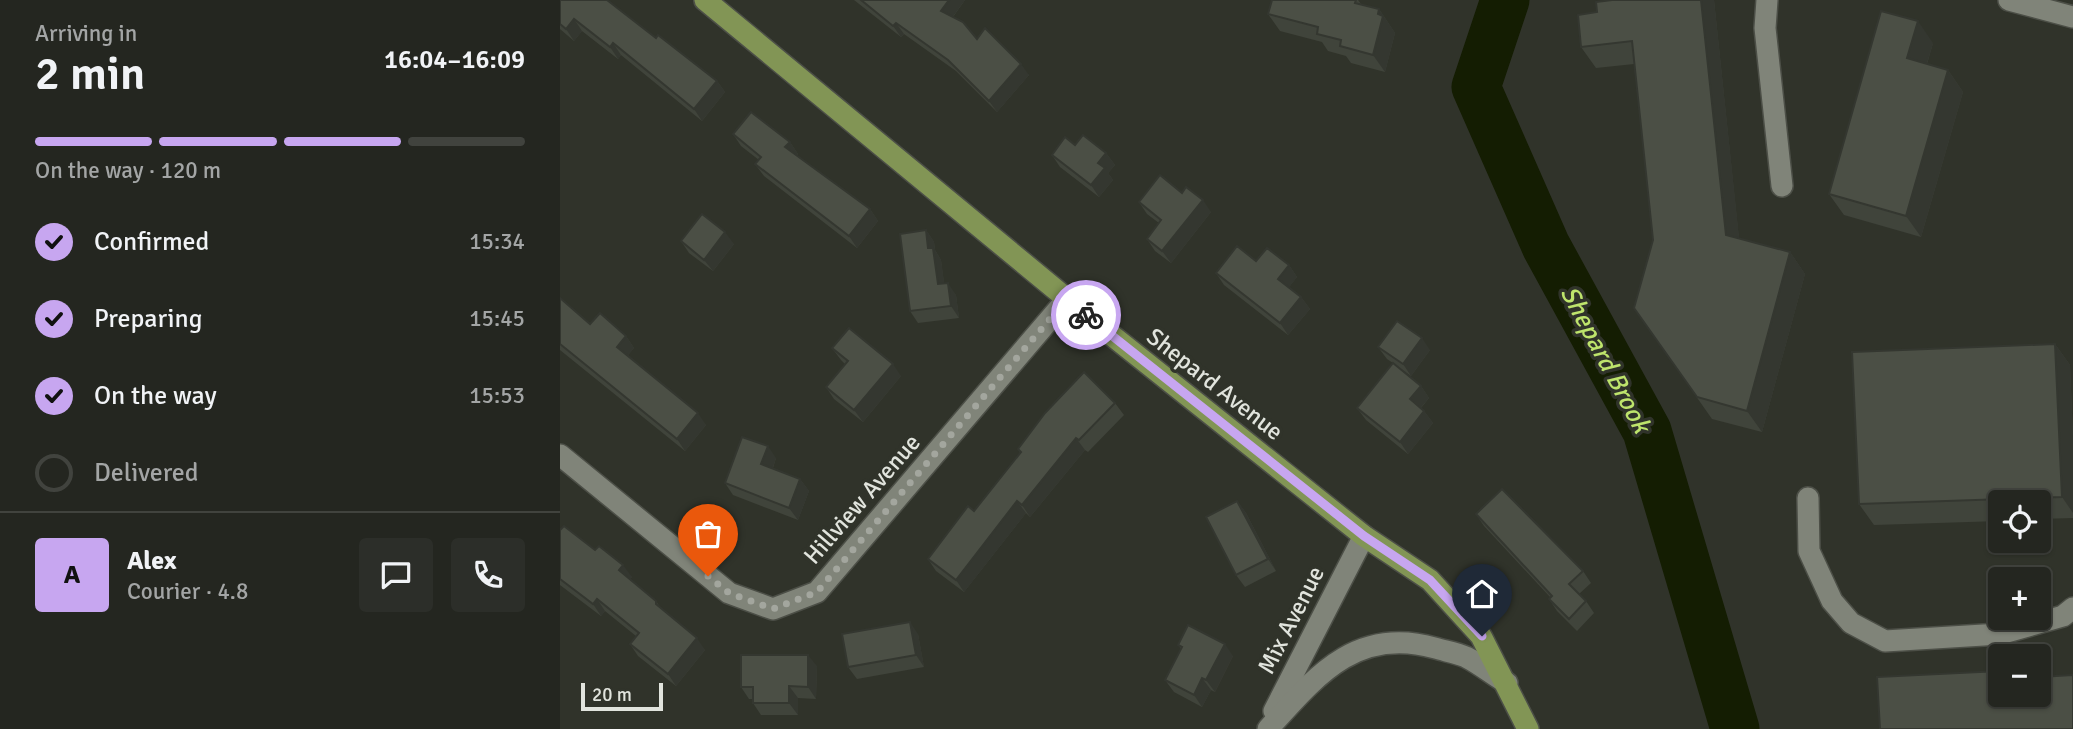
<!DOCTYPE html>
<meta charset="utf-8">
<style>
:root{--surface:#242620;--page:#2c2e29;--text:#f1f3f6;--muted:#a3a5a5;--line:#41433e;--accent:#c7a6f0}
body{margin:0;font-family:Signika,sans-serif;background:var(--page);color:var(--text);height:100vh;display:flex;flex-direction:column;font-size:26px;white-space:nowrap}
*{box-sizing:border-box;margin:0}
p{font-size:23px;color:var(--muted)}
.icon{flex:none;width:38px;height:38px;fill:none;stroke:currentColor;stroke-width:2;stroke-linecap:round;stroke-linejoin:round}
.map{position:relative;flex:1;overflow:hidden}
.sheet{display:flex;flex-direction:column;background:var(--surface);width:560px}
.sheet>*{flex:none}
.fabs{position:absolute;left:1428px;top:490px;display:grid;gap:14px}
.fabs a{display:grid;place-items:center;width:63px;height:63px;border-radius:7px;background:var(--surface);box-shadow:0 2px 5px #0004,0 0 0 2px var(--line);font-size:35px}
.scale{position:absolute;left:21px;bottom:18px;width:82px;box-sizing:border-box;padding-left:7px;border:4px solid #e1e4dd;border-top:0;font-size:19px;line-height:24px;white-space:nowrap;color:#e1e4dd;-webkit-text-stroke:5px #30332a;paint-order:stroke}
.pin{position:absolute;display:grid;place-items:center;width:60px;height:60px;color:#fff;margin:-72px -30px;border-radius:50% 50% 50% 0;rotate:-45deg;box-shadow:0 0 7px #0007}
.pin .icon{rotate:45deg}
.courier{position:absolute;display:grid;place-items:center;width:70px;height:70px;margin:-35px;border:5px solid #c7a6f0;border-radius:50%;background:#fff;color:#222;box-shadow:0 2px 9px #0007}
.summary em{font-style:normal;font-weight:600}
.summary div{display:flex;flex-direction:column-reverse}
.summary{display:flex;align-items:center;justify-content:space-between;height:119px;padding:0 35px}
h1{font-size:46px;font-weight:600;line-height:52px}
.bar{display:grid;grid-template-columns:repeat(4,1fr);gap:10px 7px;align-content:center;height:84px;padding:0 35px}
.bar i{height:9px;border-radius:5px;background:var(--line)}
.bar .active{background:var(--accent)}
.bar p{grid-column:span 4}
.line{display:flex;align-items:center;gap:18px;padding:0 35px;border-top:2px solid var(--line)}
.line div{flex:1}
.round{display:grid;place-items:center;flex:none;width:74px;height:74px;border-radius:7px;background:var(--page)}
ol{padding:0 35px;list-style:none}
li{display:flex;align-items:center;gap:21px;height:77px}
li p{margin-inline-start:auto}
li .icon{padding:7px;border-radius:50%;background:var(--accent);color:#111;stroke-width:4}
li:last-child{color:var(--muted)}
li i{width:38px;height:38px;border:4px solid var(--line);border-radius:50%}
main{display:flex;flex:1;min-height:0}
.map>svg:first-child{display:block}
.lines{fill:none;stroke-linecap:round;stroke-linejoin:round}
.river{stroke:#141d02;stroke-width:49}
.minor-casing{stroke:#4c4f47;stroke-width:24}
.major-casing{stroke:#4c4f47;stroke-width:24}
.minor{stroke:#808479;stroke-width:21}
.major{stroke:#829555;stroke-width:21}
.wall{fill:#40443b}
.shaded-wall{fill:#343730}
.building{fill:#4b4f45;stroke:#343730;stroke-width:2}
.done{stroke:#a3a69e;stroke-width:7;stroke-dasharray:0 12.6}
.route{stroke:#c7a6f0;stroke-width:9}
.labels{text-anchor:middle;stroke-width:7;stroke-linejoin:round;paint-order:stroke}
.street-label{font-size:24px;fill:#e1e4dd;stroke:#30332a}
.water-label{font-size:26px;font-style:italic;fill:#bee46c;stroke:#30332a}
</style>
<main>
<section class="sheet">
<div class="summary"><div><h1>2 min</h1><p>Arriving in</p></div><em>16:04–16:09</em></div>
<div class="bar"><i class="active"></i><i class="active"></i><i class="active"></i><i></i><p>On the way · 120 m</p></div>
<ol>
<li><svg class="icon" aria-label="check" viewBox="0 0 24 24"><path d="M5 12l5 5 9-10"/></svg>Confirmed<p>15:34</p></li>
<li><svg class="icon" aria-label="check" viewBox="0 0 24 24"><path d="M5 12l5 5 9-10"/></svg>Preparing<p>15:45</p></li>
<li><svg class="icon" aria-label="check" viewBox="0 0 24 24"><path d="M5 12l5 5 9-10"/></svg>On the way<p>15:53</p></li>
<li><i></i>Delivered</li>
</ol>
<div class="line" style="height:126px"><b class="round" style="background:var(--accent);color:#111">A</b><div><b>Alex</b><p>Courier · 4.8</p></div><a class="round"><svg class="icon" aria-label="chat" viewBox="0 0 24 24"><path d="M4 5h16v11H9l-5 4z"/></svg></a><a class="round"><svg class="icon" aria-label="phone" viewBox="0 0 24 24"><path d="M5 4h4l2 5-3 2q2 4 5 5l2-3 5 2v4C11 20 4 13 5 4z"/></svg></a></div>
</section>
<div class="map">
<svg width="1513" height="729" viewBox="0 0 1513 729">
<rect width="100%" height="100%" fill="#30332a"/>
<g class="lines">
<polyline class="river" points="945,0 916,87 986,246 1087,431 1175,729"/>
<defs>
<g id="minor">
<polyline points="1207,0 1205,28 1222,186"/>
<polyline points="1449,0 1513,17"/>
<polyline points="0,455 169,593 213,609 257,592 507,299"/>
<polyline points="1248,498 1249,551 1272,601 1291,623 1325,641 1440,634 1503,616 1513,608"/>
<polyline points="714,711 804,536"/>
<path d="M708,729C756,676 796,626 875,648C885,651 897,653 906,657C920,664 933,675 947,683"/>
</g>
<polyline id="major" points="145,0 535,322 804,536 870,580 921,636 968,729"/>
</defs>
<use href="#minor" class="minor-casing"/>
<use href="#major" class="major-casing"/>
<use href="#minor" class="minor"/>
<use href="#major" class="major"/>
</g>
<g class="wall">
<polygon points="0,0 96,38 157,81 165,92 142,121 61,55 58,59 22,31 14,41 0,29"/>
<polygon points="294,0 405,0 393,17 417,39 469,75 437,112 396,71 344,34 341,37"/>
<polygon points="712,0 798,0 801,4 819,9 835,33 825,72 791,63 786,56 768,51 762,42 720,31 708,14"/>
<polygon points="1154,0 1179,239 1230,252 1245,274 1202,432 1152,419 1074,308 1093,240 1074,64 1036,68 1021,47"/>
<polygon points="1373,43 1367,64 1388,70 1403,92 1361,237 1284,215 1269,194"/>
<polygon points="173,134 230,142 238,154 237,156 310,209 318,221 297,248 204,176 195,164 199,160 181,146"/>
<polygon points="515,145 546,153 555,165 548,173 553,180 539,197 500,167 492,155"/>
<polygon points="622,193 651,212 611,263 595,251 587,239 599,223 587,214 579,202"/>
<polygon points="366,230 374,242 375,250 381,260 384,283 396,295 399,318 358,323 350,311"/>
<polygon points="121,241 174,244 153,271 129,253"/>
<polygon points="696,261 729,265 737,277 729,287 741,297 750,309 728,335 664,285 656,273"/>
<polygon points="0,298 30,324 66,336 74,348 68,355 146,425 125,451 0,350"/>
<polygon points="1495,344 1510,365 1513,437 1513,518 1479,519 1479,502 1440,502 1440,521 1314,525 1299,504"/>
<polygon points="818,347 870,350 851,376 834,364 861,386 869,398 861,408 864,411 873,423 848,454 806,420 797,408 833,363 827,359"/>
<polygon points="272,348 341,376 303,422 274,399 266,387 285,364 281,360"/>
<polygon points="555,403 564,415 528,452 525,450 470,517 466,513 404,592 376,571 368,559 414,511 460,453 458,449"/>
<polygon points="216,458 213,468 240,479 249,491 238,520 173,495 165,483"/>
<polygon points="677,501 686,513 716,571 685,587 676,575"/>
<polygon points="916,514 1023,571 1031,583 1019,594 1026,601 1034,613 1017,631 997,611 989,599 990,597 924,526"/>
<polygon points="0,530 72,577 70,579 96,601 102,610 145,650 116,686 78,656 70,644 76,636 45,611 41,616 0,585"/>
<polygon points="358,634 364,667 297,679 288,667"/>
<polygon points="618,645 673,656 655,692 651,690 642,707 614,692 605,680 621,649"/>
<polygon points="257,666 256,699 238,698 238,715 201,715 193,703 193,699 189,699 181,687"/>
</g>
<g class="shaded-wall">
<polygon points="389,0 405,0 389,22 381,11"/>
<polygon points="1141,0 1154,0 1181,256 1166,235"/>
<polygon points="819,9 835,33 825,72 813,55"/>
<polygon points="14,19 22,31 14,41 6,29"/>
<polygon points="1358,21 1373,43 1362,80 1347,58"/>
<polygon points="336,23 344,34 341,37 333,26"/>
<polygon points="53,43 61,55 58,59 50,47"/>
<polygon points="461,64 469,75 437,112 429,101"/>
<polygon points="1388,70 1403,92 1361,237 1346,216"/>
<polygon points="157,81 165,92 142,121 134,109"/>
<polygon points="230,142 238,154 234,159 225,147"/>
<polygon points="546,153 555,165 548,173 553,180 539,197 531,185 538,163"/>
<polygon points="643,200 651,212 611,263 602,251"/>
<polygon points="310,209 318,221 297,248 289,236"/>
<polygon points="366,230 374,242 375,250 381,260 386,296 378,284 368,248"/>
<polygon points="165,232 174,244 153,271 144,260"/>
<polygon points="1230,252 1245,274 1202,432 1187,411"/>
<polygon points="729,265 737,277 726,291 718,279"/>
<polygon points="388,283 396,295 399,318 391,306"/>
<polygon points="741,297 750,309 728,335 720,323"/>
<polygon points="66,336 74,348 65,359 57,347"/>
<polygon points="862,338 870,350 851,376 843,364"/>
<polygon points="1495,344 1510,365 1513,437 1513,513 1502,497"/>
<polygon points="333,364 341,376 303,422 294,410"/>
<polygon points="861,386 869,398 858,411 850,399"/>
<polygon points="864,411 873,423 848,454 840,442"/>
<polygon points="138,413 146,425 125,451 117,439"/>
<polygon points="516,438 525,450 470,517 462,505"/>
<polygon points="208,446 216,458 210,476 201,464"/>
<polygon points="240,479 249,491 238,520 229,508"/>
<polygon points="457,501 466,513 404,592 396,580"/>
<polygon points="677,501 686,513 716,571 708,559"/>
<polygon points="63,565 72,577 68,582 59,570"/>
<polygon points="37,599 45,611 41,616 33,604"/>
<polygon points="350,622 358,634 364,667 356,655"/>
<polygon points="137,638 145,650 116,686 108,674"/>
<polygon points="665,644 673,656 655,692 646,680"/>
<polygon points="248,655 257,666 256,699 248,687"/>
<polygon points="642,678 651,690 642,707 634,695"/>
<polygon points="229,686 238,698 238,715 229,703"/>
</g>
<g class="building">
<polygon points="0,0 47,0 96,38 98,35 157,81 134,109 53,43 50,47 14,19 6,29 0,24"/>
<polygon points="301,0 389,0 381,11 403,22 417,39 425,28 461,64 429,101 388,60 336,23 333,26"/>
<polygon points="712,0 796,0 795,3 819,9 818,14 823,16 813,55 780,46 781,40 757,34 758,27 708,14"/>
<polygon points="1052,0 1141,0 1166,235 1230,252 1187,411 1137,397 1074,308 1093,240 1072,41 1021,47 1018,15 1037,12 1036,2"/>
<polygon points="1321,11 1358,21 1347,58 1388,70 1346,216 1269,194"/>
<polygon points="191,112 230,142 225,147 310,209 289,236 195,164 201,157 173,134"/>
<polygon points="523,135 546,153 538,163 545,168 531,185 492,155 505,137 515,145"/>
<polygon points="600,175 622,193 626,187 643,200 602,251 587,239 601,220 579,202"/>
<polygon points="142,214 165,232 144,260 121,241"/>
<polygon points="366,230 368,248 373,248 378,284 388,283 391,306 350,311 340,234"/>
<polygon points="677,246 696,261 707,248 729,265 718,279 741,297 720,323 656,273"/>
<polygon points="0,298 30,324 40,313 66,336 57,347 138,413 117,439 0,344"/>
<polygon points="837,321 862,338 843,364 818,347"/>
<polygon points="289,328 333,364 294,410 266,387 288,361 272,348"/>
<polygon points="1495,344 1502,497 1299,504 1292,352"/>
<polygon points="833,363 861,386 850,399 864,411 840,442 797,408"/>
<polygon points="524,372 555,403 519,440 516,438 462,505 457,501 396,580 368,559 408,506 414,511 461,452 458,449 485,413"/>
<polygon points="182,437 208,446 201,464 240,479 229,508 165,483"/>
<polygon points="942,489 1023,571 1009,584 1026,601 1009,619 989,599 992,596 916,514"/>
<polygon points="677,501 708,559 676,575 646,517"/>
<polygon points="4,526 35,550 39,546 63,565 59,570 96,601 96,604 137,638 108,674 70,644 79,633 37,599 33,604 0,579 0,530"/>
<polygon points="350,622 356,655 288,667 282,634"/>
<polygon points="628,625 665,644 646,680 642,678 634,695 605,680 622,647 618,645"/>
<polygon points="181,655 248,655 248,687 229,686 229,703 193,703 193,687 181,687"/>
<polygon points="1440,671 1440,695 1479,695 1479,677 1513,675 1513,729 1320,729 1317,677"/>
</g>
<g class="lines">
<polyline class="done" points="148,576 169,593 213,609 257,592 507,299 526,315"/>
<polyline class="route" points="526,315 804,536 870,580 922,636"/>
</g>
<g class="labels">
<g class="street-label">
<text transform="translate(655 384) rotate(38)" y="8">Shepard Avenue</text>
<text transform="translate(302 499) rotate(-49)" y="8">Hillview Avenue</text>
<text transform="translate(731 620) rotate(-63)" y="8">Mix Avenue</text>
</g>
<g class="water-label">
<text transform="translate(1046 359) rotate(62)" y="9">Shepard Brook</text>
</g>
</g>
</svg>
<div class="fabs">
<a><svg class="icon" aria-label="locate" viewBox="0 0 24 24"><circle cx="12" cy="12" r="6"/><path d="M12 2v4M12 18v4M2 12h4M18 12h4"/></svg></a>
<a>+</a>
<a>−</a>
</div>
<div class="scale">20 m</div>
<div class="pin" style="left:148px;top:576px;background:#ea580c"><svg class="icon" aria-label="bag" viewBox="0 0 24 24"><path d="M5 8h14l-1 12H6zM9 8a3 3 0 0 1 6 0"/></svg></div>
<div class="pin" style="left:922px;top:636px;background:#1f2937"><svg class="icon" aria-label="home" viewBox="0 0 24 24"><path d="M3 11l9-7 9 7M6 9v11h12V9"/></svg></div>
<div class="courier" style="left:526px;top:315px"><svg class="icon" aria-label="bike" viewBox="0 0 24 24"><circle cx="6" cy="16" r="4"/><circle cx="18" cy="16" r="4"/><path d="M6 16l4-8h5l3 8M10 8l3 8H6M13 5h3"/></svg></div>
</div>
</main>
